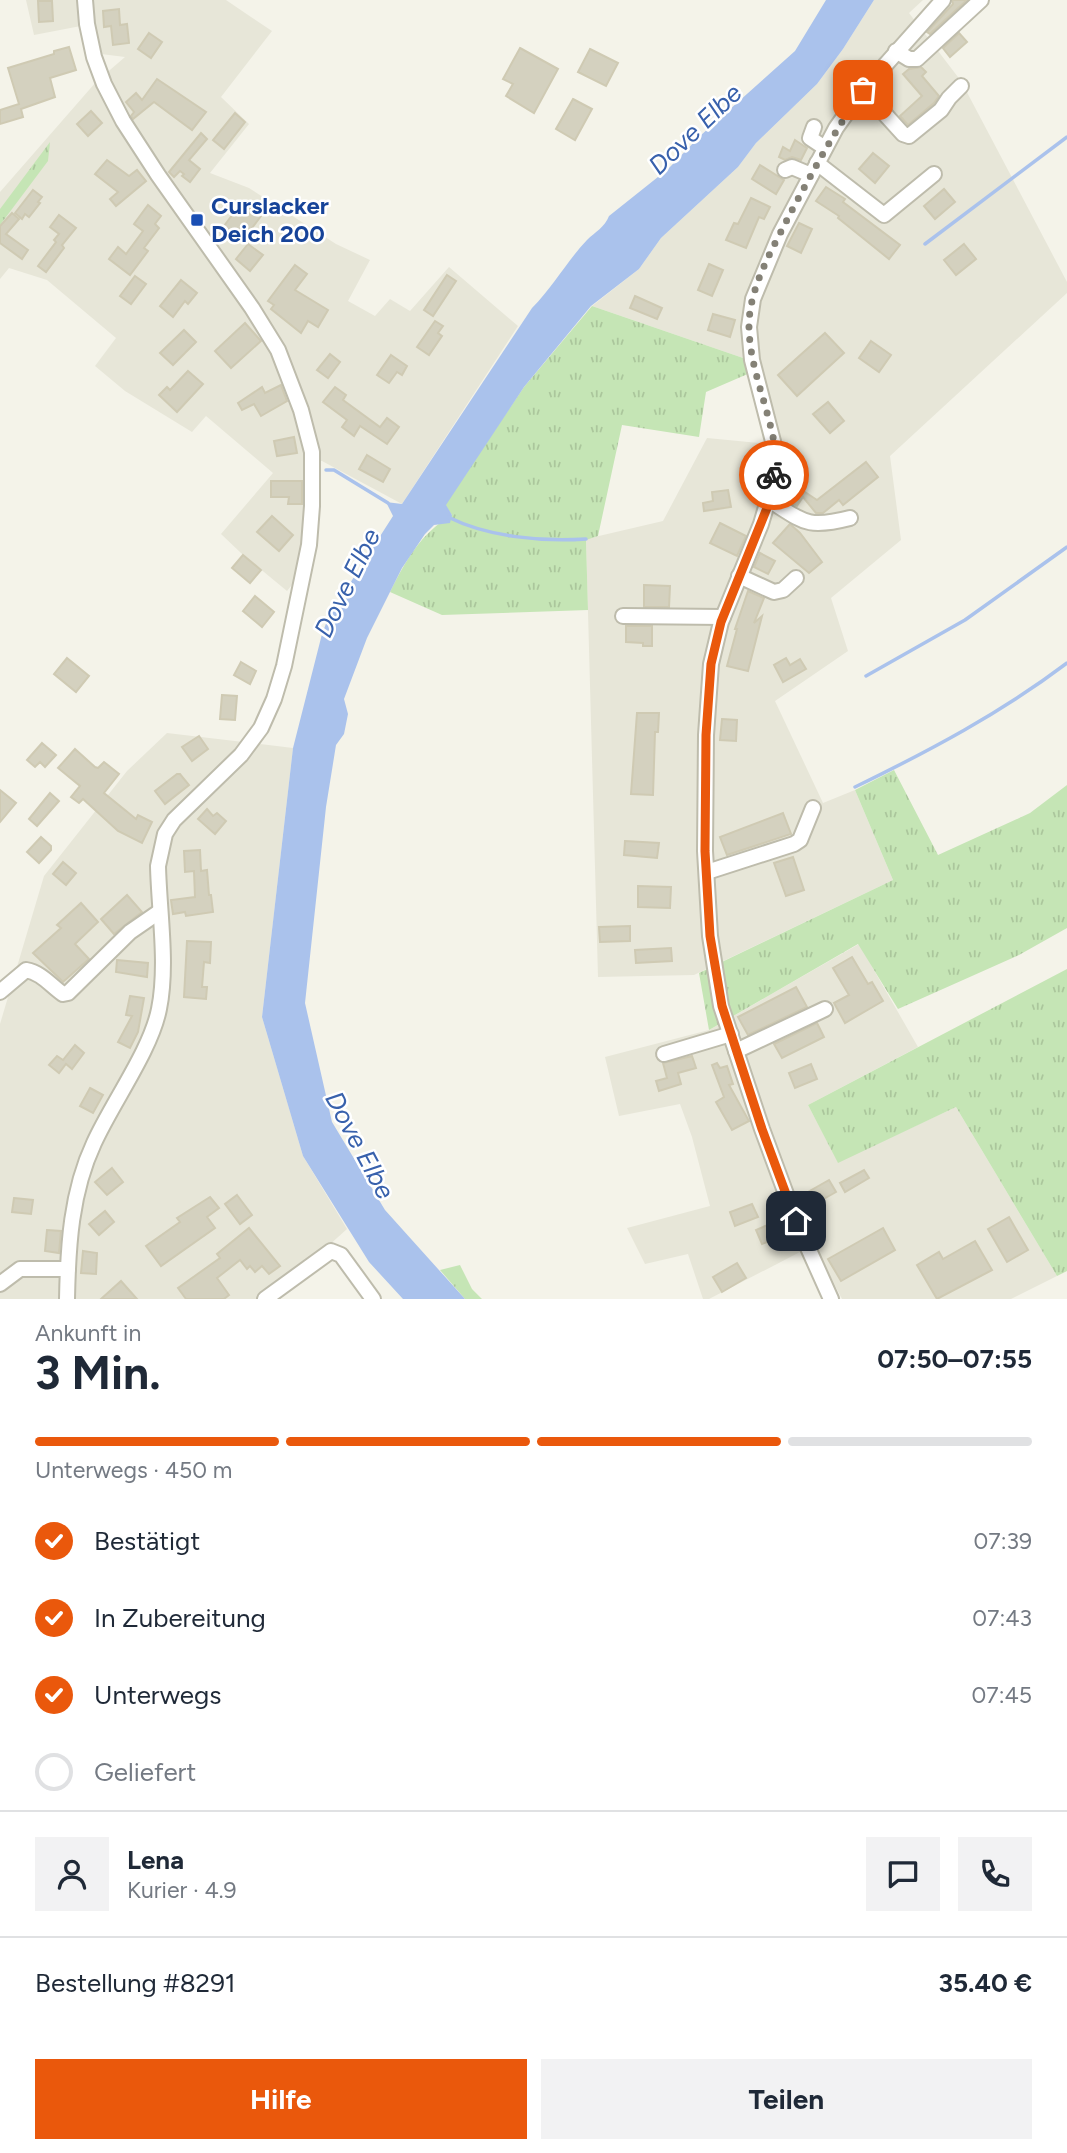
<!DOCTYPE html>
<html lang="de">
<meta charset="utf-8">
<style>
:root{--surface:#fff;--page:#f2f2f3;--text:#1f2937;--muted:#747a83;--line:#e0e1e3;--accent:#ea580c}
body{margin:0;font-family:Figtree,sans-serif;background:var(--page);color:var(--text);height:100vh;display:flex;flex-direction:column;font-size:26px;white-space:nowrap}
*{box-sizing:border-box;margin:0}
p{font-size:23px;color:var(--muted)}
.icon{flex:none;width:38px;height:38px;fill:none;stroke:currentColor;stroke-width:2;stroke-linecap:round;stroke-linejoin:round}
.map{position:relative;height:1299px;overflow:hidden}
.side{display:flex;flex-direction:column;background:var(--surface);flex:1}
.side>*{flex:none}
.pin{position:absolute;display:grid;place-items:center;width:60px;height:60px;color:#fff;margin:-30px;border-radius:14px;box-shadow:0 4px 10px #0006}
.courier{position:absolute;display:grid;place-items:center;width:70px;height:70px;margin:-35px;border:5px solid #ea580c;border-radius:50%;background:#fff;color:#222;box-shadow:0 2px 9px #0007}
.summary em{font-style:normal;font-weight:700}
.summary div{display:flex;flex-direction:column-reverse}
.summary{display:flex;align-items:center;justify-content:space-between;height:119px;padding:0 35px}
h1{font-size:46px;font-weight:700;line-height:52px}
.bar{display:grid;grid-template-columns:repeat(4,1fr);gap:10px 7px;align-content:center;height:84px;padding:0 35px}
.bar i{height:9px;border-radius:5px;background:var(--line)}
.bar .active{background:var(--accent)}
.bar p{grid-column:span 4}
.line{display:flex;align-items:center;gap:18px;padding:0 35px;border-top:2px solid var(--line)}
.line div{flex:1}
.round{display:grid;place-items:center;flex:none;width:74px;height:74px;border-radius:0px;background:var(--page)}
ol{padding:0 35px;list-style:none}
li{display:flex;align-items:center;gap:21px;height:77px}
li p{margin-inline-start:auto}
li .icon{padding:7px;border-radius:50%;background:var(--accent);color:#fff;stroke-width:4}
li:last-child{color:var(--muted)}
li i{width:38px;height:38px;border:4px solid var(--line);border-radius:50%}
.primary-button{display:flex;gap:14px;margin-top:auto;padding:14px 35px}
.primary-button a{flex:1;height:80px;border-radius:0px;background:var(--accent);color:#fff;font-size:28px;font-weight:700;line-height:80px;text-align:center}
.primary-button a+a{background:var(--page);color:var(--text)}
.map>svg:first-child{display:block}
.residential{fill:#e7e6d8}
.grass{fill:url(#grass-tufts)}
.water{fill:#aac2ec}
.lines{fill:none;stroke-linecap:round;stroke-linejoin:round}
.stream{stroke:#aac2ec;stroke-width:3.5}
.building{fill:#d4d1bf;stroke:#cfcab3;stroke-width:2}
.minor-casing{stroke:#bebcac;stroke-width:18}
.minor{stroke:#fff;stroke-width:14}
.done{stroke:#848176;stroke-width:7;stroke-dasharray:0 12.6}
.route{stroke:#ea580c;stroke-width:9}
.transit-dot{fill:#1a4fb4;stroke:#fff;stroke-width:2.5}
.labels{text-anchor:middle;stroke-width:5;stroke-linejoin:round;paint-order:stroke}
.transit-label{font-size:24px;font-weight:bold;fill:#164399;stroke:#fff;text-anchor:start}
.water-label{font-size:26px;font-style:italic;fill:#3861ac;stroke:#fff}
</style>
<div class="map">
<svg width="1067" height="1299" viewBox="0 0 1067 1299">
<defs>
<pattern id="grass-tufts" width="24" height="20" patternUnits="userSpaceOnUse" patternTransform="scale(1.75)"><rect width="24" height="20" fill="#c5e5b5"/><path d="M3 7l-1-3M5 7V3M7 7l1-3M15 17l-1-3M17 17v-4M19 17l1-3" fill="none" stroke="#abc69c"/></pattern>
</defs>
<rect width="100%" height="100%" fill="#f4f3e9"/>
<g class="residential">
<polygon points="26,0 226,0 251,17 272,31 221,97 249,124 210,173 249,188 336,244 370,260 348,301 375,316 390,299 410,311 449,267 518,326 402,504 322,461 305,462 307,509 303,544 295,581 287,591 241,553 221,534 273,473 206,416 192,432 125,391 95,366 116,338 47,280 9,268 0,279 0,192 96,82 125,57 93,53 86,25 34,35"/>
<polygon points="874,0 923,0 909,13 961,81 1067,282 1067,293 890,456 901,540 831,598 848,651 775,701 823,803 855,790 893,880 694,975 598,977 586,539 663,521 707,438 768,444 746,359 592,306 639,269 661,238 738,167 756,143 817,84 843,49"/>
<polygon points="167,733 293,748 262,1017 303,1156 347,1229 269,1299 0,1299 0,1024 44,876 127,771"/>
<polygon points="859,944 918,1047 808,1105 838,1162 956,1107 1057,1276 1011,1299 842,1299 813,1243 800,1252 709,1299 703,1299 688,1254 645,1264 627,1228 710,1206 692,1137 680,1104 619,1116 605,1057 709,1030"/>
</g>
<g class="grass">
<polygon points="50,142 48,161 0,225 0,209"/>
<path d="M592,306L746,359L750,373L706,392L699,437L622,425L598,536L586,540L588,610L442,615L390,592C406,560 421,533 452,515L445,505L454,490L524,387Z"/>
<polygon points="894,770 938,855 1030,813 1067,785 1067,928 1019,955 898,1009 858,944 709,1030 699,973 893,880 855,790"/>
<polygon points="1067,969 1067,1271 1057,1276 956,1107 838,1163 808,1105"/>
<polygon points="460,1265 472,1289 482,1299 465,1299 440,1270"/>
</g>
<path class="water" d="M826,0H874L843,49L817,84L756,143L738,167L661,238L639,269L591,306L524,387L446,505L452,515L450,523L434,525L425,534L402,568L367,638L344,699L348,714L344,734L336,745L326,807L305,1003L332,1122L385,1210L465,1299H403L369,1262L303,1156L262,1017L293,748L322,634L329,616L393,516L386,502L402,504L532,308C553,287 567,261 587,240C595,232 605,227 609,216L668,169L700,136L795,51Z"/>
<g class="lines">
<g class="stream">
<polyline points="925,244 1067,137"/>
<polyline points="326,470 334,470 388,503"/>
<path d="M448,517C488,537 542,542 586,539"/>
<polyline points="866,676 965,620 1067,547"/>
<path d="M855,787C929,751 1001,713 1067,663"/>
</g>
</g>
<g class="building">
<polygon points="952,0 967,0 930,34 927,32 953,4"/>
<polygon points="38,1 52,1 53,21 39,22"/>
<polygon points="119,9 120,25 127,24 129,43 113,45 111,26 104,27 103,11"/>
<polygon points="149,33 162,42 151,58 138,49"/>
<polygon points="959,33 967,42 950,57 943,48"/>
<polygon points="69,47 76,70 50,78 55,97 21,109 23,117 0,124 0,110 19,104 8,68 54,54 54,51"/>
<polygon points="520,48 558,69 534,113 506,96 513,84 503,79"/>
<polygon points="590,49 618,63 606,86 578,72"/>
<polygon points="921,67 926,72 922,76 939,96 934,103 908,125 900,116 922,96 903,74 909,69"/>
<polygon points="157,79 206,112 192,130 154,102 133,119 131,116 134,112 126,102 136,93 142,100"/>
<polygon points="573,99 592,109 575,140 556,129"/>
<polygon points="91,111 102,123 88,136 77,124"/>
<polygon points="235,113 245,122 224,149 213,140"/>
<polygon points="201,133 207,139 189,160 200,169 190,182 182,176 184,174 180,171 174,177 169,172"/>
<polygon points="795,140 807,148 801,160 792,157 785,160 779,157 783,147 790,151"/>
<polygon points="873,153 889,166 875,183 859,169"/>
<polygon points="107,160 129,176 137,170 146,181 116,206 110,199 118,192 95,174"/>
<polygon points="760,165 784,180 776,194 752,179"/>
<polygon points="826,187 845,199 843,202 900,245 889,259 838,218 839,216 816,201"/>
<polygon points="944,189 955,202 935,219 924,206"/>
<polygon points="33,190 42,197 38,202 40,203 29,217 25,214 22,219 15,213"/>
<polygon points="751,198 770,207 764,219 759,217 746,248 726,240 734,223 738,224"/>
<polygon points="242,202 261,216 243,240 224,226"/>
<polygon points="148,205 161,216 155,224 159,228 144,248 148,251 130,275 109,259 118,247 126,254 143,231 134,224"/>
<polygon points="12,213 19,219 6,234 28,250 22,259 0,243 0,226"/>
<polygon points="59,215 76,228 62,245 64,248 46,272 38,266 56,242 54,240 59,234 50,227"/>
<polygon points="799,223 812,229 801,253 787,246"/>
<polygon points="248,244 263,255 250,271 236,259"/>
<polygon points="964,244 976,259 956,275 944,260"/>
<polygon points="709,264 723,270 712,296 698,290"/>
<polygon points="295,265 307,274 295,290 328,310 318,327 308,321 301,333 271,309 274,305 268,301"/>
<polygon points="447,275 456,281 433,316 424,310"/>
<polygon points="135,276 146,284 131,304 120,296"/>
<polygon points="181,280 197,293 188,304 185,301 173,317 160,306"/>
<polygon points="635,296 662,308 657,319 630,308"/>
<polygon points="713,314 735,320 730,337 708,330"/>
<polygon points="435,321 443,326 438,333 442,336 429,355 417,347"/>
<polygon points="245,323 261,341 231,368 215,351"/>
<polygon points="184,330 196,342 173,365 160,353"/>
<polygon points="825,333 844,353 797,396 778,375"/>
<polygon points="871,341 891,355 879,372 859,358"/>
<polygon points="330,354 340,362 328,378 317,370"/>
<polygon points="391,355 407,366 402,375 397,372 389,383 377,375"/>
<polygon points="188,371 203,384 177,412 159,395 167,387 170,390"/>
<polygon points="281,385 287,401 261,416 254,404 242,410 238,403 262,387 265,393"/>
<polygon points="335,387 346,395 343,400 380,427 387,418 399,427 387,444 360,426 354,436 342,427 347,420 323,402"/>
<polygon points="828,402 844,421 830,433 813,414"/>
<polygon points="294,437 297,453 277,456 274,441"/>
<polygon points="367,455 390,469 383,482 359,469"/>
<polygon points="866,462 878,477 843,505 839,500 823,513 816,513 803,497 797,506 783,498 793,484 817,500"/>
<polygon points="271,481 302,481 302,504 288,504 289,497 271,497"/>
<polygon points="728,490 731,507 704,511 703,503 713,501 712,492"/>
<polygon points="272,516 293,535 279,551 257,532"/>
<polygon points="720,523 746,536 737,556 710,543"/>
<polygon points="790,524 800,533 822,562 809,573 773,543"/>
<polygon points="760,553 775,561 768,574 754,567"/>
<polygon points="243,555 261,570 250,583 232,568"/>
<polygon points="644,585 670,586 669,607 644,607"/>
<polygon points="748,591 764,598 754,623 762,616 748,671 727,666 737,629 735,629"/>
<polygon points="255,596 274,612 262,627 243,611"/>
<polygon points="626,626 652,626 652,646 643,646 643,643 626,642"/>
<polygon points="67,658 89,676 76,692 54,674"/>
<polygon points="786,658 790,665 800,659 806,669 783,682 774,665"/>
<polygon points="241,662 256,671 250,684 234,675"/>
<polygon points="222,695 237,696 235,720 220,719"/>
<polygon points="637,713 659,713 658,732 655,732 653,795 631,794"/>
<polygon points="722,719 737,720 736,741 720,740"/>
<polygon points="199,736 208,749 192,761 182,747"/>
<polygon points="42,743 56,755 45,767 40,762 35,767 27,760"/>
<polygon points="75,749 95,767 98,768 104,762 119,774 104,793 136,819 138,815 152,822 142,843 118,831 83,799 79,803 71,797 80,786 58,768"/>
<polygon points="177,774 180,774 189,785 165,804 155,791"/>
<polygon points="0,790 16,803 0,822"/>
<polygon points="50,793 59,801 37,826 29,819"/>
<polygon points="207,809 213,816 217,813 226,821 215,834 198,819"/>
<polygon points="783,813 791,834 727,855 720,837"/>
<polygon points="41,837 51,846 51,850 39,863 27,852"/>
<polygon points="625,841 659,843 657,858 624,855"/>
<polygon points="200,850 201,871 207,870 209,895 211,895 213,912 186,916 185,912 173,914 171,900 195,897 194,871 185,872 184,851"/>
<polygon points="793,857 804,890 786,896 774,863"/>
<polygon points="63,862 76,873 66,885 53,874"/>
<polygon points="638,886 671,887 670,908 638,907"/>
<polygon points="127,895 142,912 114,934 101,919"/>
<polygon points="81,903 98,922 75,944 89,959 63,982 33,953 61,928 57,925"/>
<polygon points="630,926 630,941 600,942 599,927"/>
<polygon points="187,941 211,942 210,963 204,962 202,987 207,987 206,999 184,997"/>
<polygon points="671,948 672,961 636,963 635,950"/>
<polygon points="852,957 868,984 872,982 883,1001 845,1023 834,1003 849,995 833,968"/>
<polygon points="117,960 148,963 147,977 116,972"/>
<polygon points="796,987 807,1007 748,1035 738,1017"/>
<polygon points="130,996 144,998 138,1032 130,1048 118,1042 132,1016 126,1015"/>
<polygon points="817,1023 824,1037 782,1058 774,1044"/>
<polygon points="75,1045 84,1053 72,1069 66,1064 59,1073 49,1065 57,1056 63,1060"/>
<polygon points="692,1056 696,1068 678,1073 681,1084 659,1091 656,1081 667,1078 663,1063"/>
<polygon points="717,1063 720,1068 727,1066 733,1084 729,1085 749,1121 732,1130 716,1102 724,1097 712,1065"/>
<polygon points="811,1064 817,1079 795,1088 789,1073"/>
<polygon points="90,1088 103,1095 93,1113 80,1106"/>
<polygon points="112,1168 123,1182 107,1195 95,1182"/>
<polygon points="864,1170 869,1178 845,1192 840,1183"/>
<polygon points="829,1180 836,1192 806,1209 799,1197"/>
<polygon points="237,1195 252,1215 240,1224 225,1204"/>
<polygon points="210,1197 219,1208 207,1217 215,1228 161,1266 146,1246 180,1222 177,1218"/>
<polygon points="14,1198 33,1200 31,1214 12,1212"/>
<polygon points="752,1204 758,1217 735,1226 730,1212"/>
<polygon points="105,1211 114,1222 99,1235 89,1224"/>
<polygon points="1009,1217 1028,1250 1007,1262 988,1229"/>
<polygon points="770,1224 773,1229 784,1225 788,1237 777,1242 775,1239 762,1244 756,1230"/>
<polygon points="249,1228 280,1266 269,1274 262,1266 255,1272 250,1266 247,1269 240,1260 217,1278 229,1295 224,1299 186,1299 178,1288 220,1258 217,1254"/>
<polygon points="883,1228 895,1250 841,1281 828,1259"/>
<polygon points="47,1230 61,1231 59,1253 45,1251"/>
<polygon points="975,1241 992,1270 937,1299 917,1265 939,1252 943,1259"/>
<polygon points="83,1251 97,1253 96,1274 81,1273"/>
<polygon points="737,1263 746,1278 722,1292 713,1277"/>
<polygon points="121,1281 137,1299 101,1299"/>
</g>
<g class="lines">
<defs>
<g id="minor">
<polyline points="896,51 909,59 917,59 981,0"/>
<polyline points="863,90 903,134 909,136 941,110 949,98 961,86"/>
<polyline points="814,127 810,138 825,148"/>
<polyline points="817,163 884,215 934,174"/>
<polyline points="785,170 792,167 811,175"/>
<path d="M769,500C804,522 807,529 850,518"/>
<polyline points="739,576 774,592 783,590 796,578"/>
<polyline points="623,616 723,617"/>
<polyline points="707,872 794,844 800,840 813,808"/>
<path d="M0,992L26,970C42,973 50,985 63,994L68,993L130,932L159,912"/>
<polyline points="736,1051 825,1009"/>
<polyline points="664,1054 731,1034"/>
<polyline points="0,1284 20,1269 68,1269"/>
<path d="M67,1299C68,1246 71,1192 94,1143C112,1103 151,1050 159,1009C168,965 159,911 158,866L165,834L174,820L241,755L261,728L274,699L284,666L309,545L312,506V452L301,410L278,350L252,308L158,175L123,121L104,84L94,57L87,24L85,0"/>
<polyline points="265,1299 331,1251 341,1255 373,1299"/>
<polyline points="831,1299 796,1221 762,1129 721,1006 710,936 705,851 706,735 711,664 721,622 761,524 774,480 775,449 752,360 749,327 753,299 780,234 836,128 863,90 943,0"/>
</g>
</defs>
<use href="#minor" class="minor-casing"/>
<use href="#minor" class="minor"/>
</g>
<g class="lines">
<path class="done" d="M774,475C775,466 776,457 775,448C769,408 750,370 749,328C748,289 773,248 790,214C813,171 835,130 863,90"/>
<polyline class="route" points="774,475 767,508 721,622 711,664 706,735 705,851 710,936 722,1006 762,1129 796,1221"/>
</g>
<rect class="transit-dot" x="190" y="213" width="14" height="14" rx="3.5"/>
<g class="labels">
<g class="transit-label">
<text x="211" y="214">Curslacker<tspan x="211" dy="28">Deich 200</tspan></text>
</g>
<g class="water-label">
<text transform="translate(695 129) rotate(-44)" y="9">Dove Elbe</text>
<text transform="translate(347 583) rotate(-64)" y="9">Dove Elbe</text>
<text transform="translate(360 1145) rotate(62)" y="9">Dove Elbe</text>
</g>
</g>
</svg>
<div class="pin" style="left:863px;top:90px;background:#ea580c"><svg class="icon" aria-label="bag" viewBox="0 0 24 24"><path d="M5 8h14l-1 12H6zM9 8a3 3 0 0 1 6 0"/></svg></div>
<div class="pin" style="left:796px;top:1221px;background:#1f2937"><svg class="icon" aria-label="home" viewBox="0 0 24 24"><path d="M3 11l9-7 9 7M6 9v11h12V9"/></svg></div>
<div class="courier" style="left:774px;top:475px"><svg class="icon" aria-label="bike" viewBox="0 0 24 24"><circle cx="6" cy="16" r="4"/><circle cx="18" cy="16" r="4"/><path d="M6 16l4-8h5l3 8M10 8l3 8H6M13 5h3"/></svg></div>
</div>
<section class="side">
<div class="summary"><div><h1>3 Min.</h1><p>Ankunft in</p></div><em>07:50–07:55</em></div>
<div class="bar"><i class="active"></i><i class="active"></i><i class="active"></i><i></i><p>Unterwegs · 450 m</p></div>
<ol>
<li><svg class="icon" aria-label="check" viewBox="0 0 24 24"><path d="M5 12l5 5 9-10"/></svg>Bestätigt<p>07:39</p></li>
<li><svg class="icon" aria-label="check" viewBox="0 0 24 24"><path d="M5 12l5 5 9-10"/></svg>In Zubereitung<p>07:43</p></li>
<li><svg class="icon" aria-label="check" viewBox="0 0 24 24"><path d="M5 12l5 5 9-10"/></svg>Unterwegs<p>07:45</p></li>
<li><i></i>Geliefert</li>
</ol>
<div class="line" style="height:126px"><a class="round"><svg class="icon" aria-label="person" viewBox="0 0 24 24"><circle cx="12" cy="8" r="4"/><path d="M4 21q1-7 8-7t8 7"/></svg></a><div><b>Lena</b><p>Kurier · 4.9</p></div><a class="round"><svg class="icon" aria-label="chat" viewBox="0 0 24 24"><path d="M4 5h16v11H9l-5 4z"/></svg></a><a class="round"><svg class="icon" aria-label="phone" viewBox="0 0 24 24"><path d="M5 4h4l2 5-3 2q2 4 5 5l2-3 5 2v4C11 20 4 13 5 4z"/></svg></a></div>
<div class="line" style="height:91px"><div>Bestellung #8291</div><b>35.40 €</b></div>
<div class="primary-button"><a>Hilfe</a><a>Teilen</a></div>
</section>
